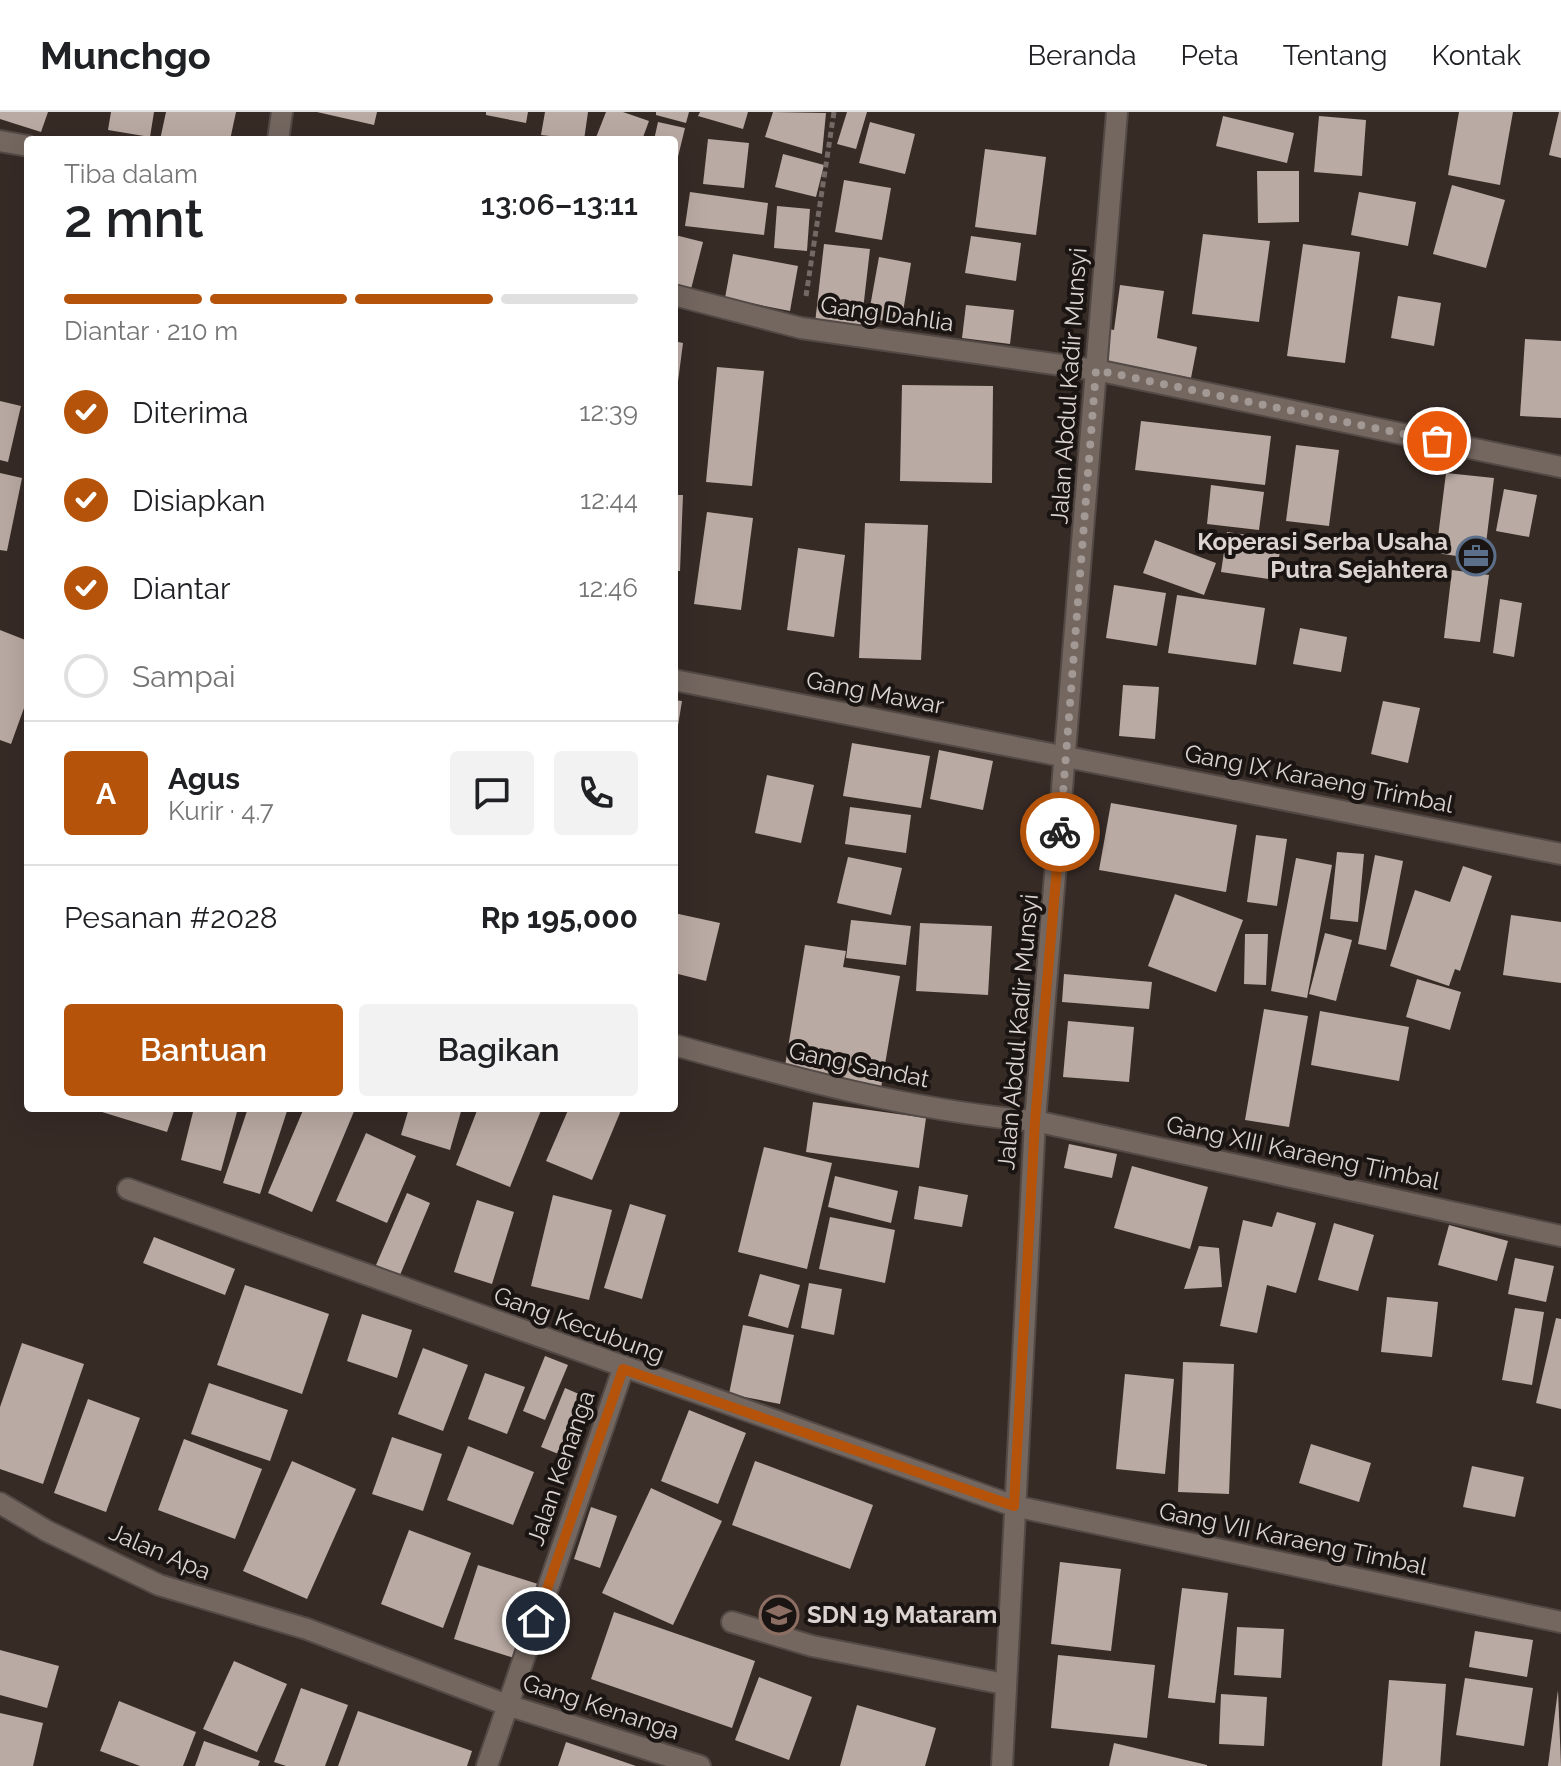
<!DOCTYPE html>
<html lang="id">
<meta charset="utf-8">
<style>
:root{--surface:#fff;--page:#f2f2f2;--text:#202124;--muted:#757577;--line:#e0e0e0;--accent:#b45309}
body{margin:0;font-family:Raleway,sans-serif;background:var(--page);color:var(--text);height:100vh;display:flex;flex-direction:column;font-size:30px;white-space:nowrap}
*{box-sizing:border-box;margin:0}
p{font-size:26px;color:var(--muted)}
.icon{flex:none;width:44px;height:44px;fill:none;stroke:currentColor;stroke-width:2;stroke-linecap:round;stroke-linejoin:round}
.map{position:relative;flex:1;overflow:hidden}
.side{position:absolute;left:24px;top:24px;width:654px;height:976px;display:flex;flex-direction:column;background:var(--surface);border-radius:8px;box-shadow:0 8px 32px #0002}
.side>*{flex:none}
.pin{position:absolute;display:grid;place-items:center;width:68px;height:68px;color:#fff;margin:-34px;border:4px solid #fff;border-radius:50%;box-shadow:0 2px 8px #0007}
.courier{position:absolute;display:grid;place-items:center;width:80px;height:80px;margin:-40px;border:6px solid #b45309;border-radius:50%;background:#fff;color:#222;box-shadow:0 2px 10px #0007}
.head em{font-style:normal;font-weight:600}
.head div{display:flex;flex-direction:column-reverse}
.head{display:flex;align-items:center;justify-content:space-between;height:136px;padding:0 40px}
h1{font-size:52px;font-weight:600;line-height:60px}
.bar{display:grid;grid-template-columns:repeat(4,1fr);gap:12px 8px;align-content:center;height:96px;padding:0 40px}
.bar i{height:10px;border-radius:6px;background:var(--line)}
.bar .active{background:var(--accent)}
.bar p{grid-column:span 4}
.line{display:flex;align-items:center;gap:20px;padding:0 40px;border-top:2px solid var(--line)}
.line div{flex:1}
.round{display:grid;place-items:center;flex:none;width:84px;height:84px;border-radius:8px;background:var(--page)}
ol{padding:0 40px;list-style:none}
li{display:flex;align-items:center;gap:24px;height:88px}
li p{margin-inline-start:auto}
li .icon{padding:8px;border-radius:50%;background:var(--accent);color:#fff;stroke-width:4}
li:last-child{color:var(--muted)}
li i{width:44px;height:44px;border:4px solid var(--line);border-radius:50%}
.button{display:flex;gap:16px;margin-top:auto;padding:16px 40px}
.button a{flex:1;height:92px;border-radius:8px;background:var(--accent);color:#fff;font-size:32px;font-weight:600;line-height:92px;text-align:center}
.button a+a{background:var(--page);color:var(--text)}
header{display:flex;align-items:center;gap:48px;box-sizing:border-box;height:112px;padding:0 40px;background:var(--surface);border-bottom:2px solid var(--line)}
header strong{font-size:38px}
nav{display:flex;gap:44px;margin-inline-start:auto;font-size:28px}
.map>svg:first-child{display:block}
.building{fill:#b9aaa3}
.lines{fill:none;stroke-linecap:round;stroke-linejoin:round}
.minor-casing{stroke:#534945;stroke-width:24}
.tertiary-casing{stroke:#534945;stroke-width:24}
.path{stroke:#746964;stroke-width:5;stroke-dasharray:6 4;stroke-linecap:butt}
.minor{stroke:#746760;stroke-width:20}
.tertiary{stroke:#746760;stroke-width:20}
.done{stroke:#a29894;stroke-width:8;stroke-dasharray:0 14.4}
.route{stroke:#b45309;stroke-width:10}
.labels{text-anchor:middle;stroke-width:8;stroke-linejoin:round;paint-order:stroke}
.street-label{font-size:24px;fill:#dbd3cf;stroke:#1a1513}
.poi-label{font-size:24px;font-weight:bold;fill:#dbd3cf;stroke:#1a1513;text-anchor:end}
</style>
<header>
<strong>Munchgo</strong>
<nav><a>Beranda</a><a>Peta</a><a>Tentang</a><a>Kontak</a></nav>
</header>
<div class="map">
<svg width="1561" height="1654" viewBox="0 0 1561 1654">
<rect width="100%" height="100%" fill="#372b26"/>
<g class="building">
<polygon points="0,0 48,0 41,20 0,7"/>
<polygon points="111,0 154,0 150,25 108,18"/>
<polygon points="166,0 236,0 230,28 160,28"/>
<polygon points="317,0 377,0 374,13"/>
<polygon points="486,0 528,0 526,11 486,3"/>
<polygon points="545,0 588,0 584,28 541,23"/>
<polygon points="606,0 623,0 649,9 642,28 595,28"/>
<polygon points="656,0 689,0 686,11 656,3"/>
<polygon points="700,0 748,0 743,17 698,4"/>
<polygon points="773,0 826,1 822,42 765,25"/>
<polygon points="847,0 867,0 856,37 837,32"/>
<polygon points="1459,0 1513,0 1500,73 1448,63"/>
<polygon points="1559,0 1561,0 1561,46 1549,43"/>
<polygon points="1223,4 1294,21 1287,51 1216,34"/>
<polygon points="1319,4 1366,8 1362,64 1314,60"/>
<polygon points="658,10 685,16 675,57 674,28 654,28"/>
<polygon points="870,10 915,22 905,62 859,51"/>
<polygon points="708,27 749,31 744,76 703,72"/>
<polygon points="985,37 1046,45 1036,123 975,115"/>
<polygon points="783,42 824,53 816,85 775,75"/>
<polygon points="1257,59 1299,59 1299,110 1258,111"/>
<polygon points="844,68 891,76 882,128 835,120"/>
<polygon points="1452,73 1505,88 1486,156 1433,142"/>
<polygon points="690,80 768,91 764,123 685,114"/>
<polygon points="1359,80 1416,90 1408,134 1351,123"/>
<polygon points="777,94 810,97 807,139 774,136"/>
<polygon points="1203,122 1270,129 1259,210 1192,202"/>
<polygon points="675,123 703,130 690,181 674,176"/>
<polygon points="971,124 1021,131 1016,169 965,161"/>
<polygon points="824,132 870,137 861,215 815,211"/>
<polygon points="1303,132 1360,140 1345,251 1287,244"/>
<polygon points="733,142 798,154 790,199 725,186"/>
<polygon points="879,145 911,151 901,212 868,206"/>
<polygon points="1120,173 1164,179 1157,226 1197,235 1191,266 1098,247 1104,216 1114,218"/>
<polygon points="1398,184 1441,191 1434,234 1391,226"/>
<polygon points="966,193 1014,198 1010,232 962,226"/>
<polygon points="1525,227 1561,229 1561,306 1520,304"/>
<polygon points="674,229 683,231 676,285 674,285"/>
<polygon points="717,255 764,259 752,374 706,370"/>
<polygon points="902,273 993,274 992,371 900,369"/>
<polygon points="0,289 21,294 8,350 0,348"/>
<polygon points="1141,309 1271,324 1265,373 1135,358"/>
<polygon points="1296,333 1339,338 1329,414 1286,409"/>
<polygon points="0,361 22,366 7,439 0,438"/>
<polygon points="1446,361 1494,366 1484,448 1436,441"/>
<polygon points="1211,373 1264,380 1259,418 1207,412"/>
<polygon points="1504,377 1537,383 1529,425 1496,419"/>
<polygon points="674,383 683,383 680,459 674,459"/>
<polygon points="707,400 753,406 741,498 694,492"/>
<polygon points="865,411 928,413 921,548 859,546"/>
<polygon points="1227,420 1282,428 1275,468 1221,460"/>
<polygon points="1155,428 1216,451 1204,483 1143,461"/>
<polygon points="798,436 845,443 834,525 787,518"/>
<polygon points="1452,458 1489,463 1480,530 1444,526"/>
<polygon points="1114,473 1166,481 1157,534 1106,526"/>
<polygon points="1177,483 1265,496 1256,553 1168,541"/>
<polygon points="1500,487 1522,491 1514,545 1493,541"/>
<polygon points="1300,516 1347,525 1341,560 1293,552"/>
<polygon points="0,518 28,529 28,585 11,632 0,628"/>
<polygon points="1123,573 1159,575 1155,627 1119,624"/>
<polygon points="674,588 682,589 676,626 674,626"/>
<polygon points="1383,589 1420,596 1408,651 1371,642"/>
<polygon points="852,631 930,644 921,696 843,684"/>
<polygon points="939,638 993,649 983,698 930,687"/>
<polygon points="767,663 814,673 801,731 755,721"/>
<polygon points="1111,691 1237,713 1226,780 1099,758"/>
<polygon points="850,695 911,703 906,741 845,732"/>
<polygon points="1256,723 1287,727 1277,794 1247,790"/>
<polygon points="1337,740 1364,742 1358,810 1330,807"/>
<polygon points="1375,743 1403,749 1386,838 1358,832"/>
<polygon points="848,745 902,756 891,803 837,791"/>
<polygon points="1296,746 1332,753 1307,886 1271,879"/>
<polygon points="1463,754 1492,764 1460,859 1455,857 1449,874 1390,854 1415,778 1450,790"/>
<polygon points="1175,782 1243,808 1216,880 1148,854"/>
<polygon points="674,801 720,811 706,869 674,861"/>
<polygon points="1511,803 1561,810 1561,871 1503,863"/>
<polygon points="851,808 911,814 906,853 846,846"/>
<polygon points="920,811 992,814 988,883 916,879"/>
<polygon points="1325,821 1352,828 1336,889 1309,882"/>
<polygon points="1245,822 1268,822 1266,873 1244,872"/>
<polygon points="805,833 846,839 843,855 900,864 881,976 784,960"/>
<polygon points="1064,862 1152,870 1149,897 1062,890"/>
<polygon points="1417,867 1461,880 1450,918 1406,905"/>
<polygon points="1264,897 1308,904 1289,1015 1245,1008"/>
<polygon points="1320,899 1409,915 1399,969 1311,953"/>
<polygon points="1068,909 1134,915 1129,970 1063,965"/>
<polygon points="813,990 926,1006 919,1056 806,1040"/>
<polygon points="104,996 175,996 167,1020 102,1000"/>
<polygon points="194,996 238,996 221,1059 181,1048"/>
<polygon points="248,996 288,996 260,1082 223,1071"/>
<polygon points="304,996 355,997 312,1100 268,1081"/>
<polygon points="409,996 462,996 450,1038 401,1023"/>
<polygon points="478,996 542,996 510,1075 456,1053"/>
<polygon points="569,996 622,996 592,1068 546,1049"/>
<polygon points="366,1021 416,1044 387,1111 336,1089"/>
<polygon points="1069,1032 1117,1042 1112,1066 1064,1056"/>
<polygon points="764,1035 832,1051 807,1157 738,1140"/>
<polygon points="1132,1054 1208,1075 1190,1137 1114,1116"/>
<polygon points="835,1064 898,1079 891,1111 828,1095"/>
<polygon points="919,1074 968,1083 962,1115 914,1107"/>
<polygon points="407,1081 430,1091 400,1163 376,1153"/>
<polygon points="553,1083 612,1098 589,1188 531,1174"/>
<polygon points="477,1088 514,1100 492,1172 454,1160"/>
<polygon points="630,1092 666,1103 642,1187 604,1176"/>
<polygon points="1277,1100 1316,1111 1296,1181 1267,1173 1257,1221 1220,1214 1243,1108 1272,1115"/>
<polygon points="830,1105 895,1118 885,1171 819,1157"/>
<polygon points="1334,1111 1374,1123 1358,1179 1318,1168"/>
<polygon points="1449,1113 1508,1129 1497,1169 1438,1153"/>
<polygon points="154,1125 235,1157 225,1183 143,1151"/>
<polygon points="1199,1134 1219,1136 1222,1175 1184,1177"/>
<polygon points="1515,1146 1554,1154 1546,1190 1508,1182"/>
<polygon points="760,1162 800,1173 788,1216 748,1204"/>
<polygon points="809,1171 842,1177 834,1223 801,1216"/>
<polygon points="245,1173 329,1202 302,1282 217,1253"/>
<polygon points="1387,1185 1438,1190 1432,1245 1381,1240"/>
<polygon points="1515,1196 1544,1200 1532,1273 1502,1268"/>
<polygon points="362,1202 412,1218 397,1266 347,1249"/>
<polygon points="1556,1206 1561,1207 1561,1297 1536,1291"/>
<polygon points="743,1213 794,1223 780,1292 729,1282"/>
<polygon points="22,1231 84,1252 43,1372 0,1357 0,1295"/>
<polygon points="423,1236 468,1253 443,1319 398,1302"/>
<polygon points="545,1244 568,1253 545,1308 523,1299"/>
<polygon points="1183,1250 1234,1252 1229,1382 1178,1380"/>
<polygon points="485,1261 525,1275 507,1322 468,1307"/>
<polygon points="1125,1262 1174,1267 1165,1362 1116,1357"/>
<polygon points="209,1271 288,1298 270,1349 191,1322"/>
<polygon points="565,1276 595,1289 571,1347 541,1335"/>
<polygon points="88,1287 140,1306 106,1400 54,1381"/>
<polygon points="689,1298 746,1321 718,1392 661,1369"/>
<polygon points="392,1325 442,1342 423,1399 372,1382"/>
<polygon points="184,1327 262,1357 235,1427 158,1398"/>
<polygon points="1311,1332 1371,1351 1359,1390 1299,1371"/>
<polygon points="468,1334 534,1360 513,1413 447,1388"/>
<polygon points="292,1349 356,1377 307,1487 243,1459"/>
<polygon points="755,1349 873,1393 850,1457 732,1413"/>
<polygon points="1472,1354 1524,1365 1515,1405 1463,1395"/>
<polygon points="651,1376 722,1409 673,1513 602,1481"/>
<polygon points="591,1395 617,1404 600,1456 574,1447"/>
<polygon points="409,1418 471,1441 443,1516 381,1492"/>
<polygon points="1060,1450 1121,1457 1111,1539 1051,1532"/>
<polygon points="478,1453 538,1472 514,1546 454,1527"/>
<polygon points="1182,1476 1228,1481 1215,1591 1168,1586"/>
<polygon points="614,1500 755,1549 732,1616 591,1567"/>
<polygon points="1237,1515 1284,1517 1281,1566 1234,1563"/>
<polygon points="1475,1519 1533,1528 1527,1565 1469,1555"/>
<polygon points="0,1538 59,1554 47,1596 0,1583"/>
<polygon points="1058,1543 1155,1553 1147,1626 1051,1616"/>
<polygon points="234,1549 287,1572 257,1640 203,1617"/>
<polygon points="759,1565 812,1585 789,1648 735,1628"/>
<polygon points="1465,1566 1533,1576 1524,1634 1456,1623"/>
<polygon points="1389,1568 1446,1572 1440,1654 1382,1654"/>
<polygon points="301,1576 348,1593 325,1654 286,1654 274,1650"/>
<polygon points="1558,1578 1561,1654 1548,1654"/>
<polygon points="1221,1582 1267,1585 1264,1634 1219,1632"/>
<polygon points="119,1589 196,1620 183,1654 140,1654 100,1639"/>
<polygon points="857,1593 936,1616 925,1654 840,1654"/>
<polygon points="358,1599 472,1639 467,1654 338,1654"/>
<polygon points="0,1601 43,1611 33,1654 0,1654"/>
<polygon points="204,1629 260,1649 258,1654 195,1654"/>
<polygon points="566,1630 636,1654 558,1654"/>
<polygon points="1114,1631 1207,1653 1207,1654 1109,1654"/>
</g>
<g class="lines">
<defs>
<g id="minor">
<polyline points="278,28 282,0"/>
<polyline points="0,29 28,34"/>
<polyline points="674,183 801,216 1096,258 1561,355"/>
<polyline points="674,568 1561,742"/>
<path d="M674,933C793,966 912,999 1035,1009L1561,1124"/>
<polyline points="128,1077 1014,1394 1561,1510"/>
<polyline points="0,1391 47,1419 159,1473 307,1517 507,1593 700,1654"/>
<polyline points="732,1510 812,1534 1004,1572"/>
<polyline points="487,1654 623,1257"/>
</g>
<polyline id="tertiary" points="1002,1654 1035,1009 1117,0"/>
</defs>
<use href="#minor" class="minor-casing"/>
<use href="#tertiary" class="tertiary-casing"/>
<polyline class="path" points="806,184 834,0"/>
<use href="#minor" class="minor"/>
<use href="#tertiary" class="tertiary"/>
</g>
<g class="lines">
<polyline class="done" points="1060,720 1096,258 1437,329"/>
<polyline class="route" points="536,1509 623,1257 1014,1394 1035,1009 1060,720"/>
</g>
<defs>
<symbol id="office-ring" viewBox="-11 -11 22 22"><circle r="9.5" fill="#1a1513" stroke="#5c6f8a" stroke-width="1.5"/><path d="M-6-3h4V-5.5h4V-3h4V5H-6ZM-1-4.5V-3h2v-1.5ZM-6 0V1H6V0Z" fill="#5c6f8a"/></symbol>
<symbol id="school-ring" viewBox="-11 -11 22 22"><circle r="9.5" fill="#1a1513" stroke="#8d6e63" stroke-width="1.5"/><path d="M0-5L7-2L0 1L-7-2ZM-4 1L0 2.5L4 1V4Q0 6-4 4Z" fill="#8d6e63"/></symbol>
</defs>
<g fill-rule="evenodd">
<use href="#office-ring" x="1454" y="422" width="44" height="44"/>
<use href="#school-ring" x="757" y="1481" width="44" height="44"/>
</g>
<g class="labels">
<g class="street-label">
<text transform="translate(887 202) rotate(8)" y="8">Gang Dahlia</text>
<text transform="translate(1069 274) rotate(-86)" y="8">Jalan Abdul Kadir Munsyi</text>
<text transform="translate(875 581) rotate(11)" y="8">Gang Mawar</text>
<text transform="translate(1319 667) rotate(11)" y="8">Gang IX Karaeng Trimbal</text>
<text transform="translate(1018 920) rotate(-85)" y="8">Jalan Abdul Kadir Munsyi</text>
<text transform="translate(859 953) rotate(12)" y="8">Gang Sandat</text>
<text transform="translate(1303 1041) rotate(12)" y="8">Gang XIII Karaeng Timbal</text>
<text transform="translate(579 1213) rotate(20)" y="8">Gang Kecubung</text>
<text transform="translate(561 1356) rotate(-71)" y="8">Jalan Kenanga</text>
<text transform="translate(1293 1427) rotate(12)" y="8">Gang VII Karaeng Timbal</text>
<text transform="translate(160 1440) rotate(23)" y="8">Jalan Apa</text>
<text transform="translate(601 1595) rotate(18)" y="8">Gang Kenanga</text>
</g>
<g class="poi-label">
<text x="1448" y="438">Koperasi Serba Usaha<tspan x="1448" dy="28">Putra Sejahtera</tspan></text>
<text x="807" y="1511" text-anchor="start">SDN 19 Mataram</text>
</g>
</g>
</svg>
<div class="pin" style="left:1437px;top:329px;background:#ea580c"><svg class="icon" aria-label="bag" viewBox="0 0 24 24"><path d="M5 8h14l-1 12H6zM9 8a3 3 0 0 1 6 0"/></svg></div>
<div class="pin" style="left:536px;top:1509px;background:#1f2937"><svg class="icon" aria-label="home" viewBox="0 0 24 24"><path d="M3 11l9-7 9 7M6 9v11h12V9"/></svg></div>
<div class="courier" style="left:1060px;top:720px"><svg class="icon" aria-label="bike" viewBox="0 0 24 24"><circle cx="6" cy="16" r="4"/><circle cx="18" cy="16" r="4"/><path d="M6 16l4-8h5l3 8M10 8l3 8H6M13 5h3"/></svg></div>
<section class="side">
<div class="head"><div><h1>2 mnt</h1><p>Tiba dalam</p></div><em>13:06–13:11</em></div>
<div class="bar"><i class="active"></i><i class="active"></i><i class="active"></i><i></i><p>Diantar · 210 m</p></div>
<ol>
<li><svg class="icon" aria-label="check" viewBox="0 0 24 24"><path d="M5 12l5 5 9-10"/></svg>Diterima<p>12:39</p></li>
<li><svg class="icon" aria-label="check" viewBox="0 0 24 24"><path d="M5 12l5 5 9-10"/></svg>Disiapkan<p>12:44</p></li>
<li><svg class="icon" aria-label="check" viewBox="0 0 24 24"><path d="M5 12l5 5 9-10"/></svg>Diantar<p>12:46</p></li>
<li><i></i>Sampai</li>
</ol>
<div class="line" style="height:144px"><b class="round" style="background:var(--accent);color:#fff">A</b><div><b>Agus</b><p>Kurir · 4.7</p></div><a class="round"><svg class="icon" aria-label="chat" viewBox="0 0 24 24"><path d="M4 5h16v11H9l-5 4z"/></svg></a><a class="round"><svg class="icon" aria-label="phone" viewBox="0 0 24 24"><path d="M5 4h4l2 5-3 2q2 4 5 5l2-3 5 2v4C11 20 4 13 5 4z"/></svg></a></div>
<div class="line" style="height:104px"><div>Pesanan #2028</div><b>Rp 195,000</b></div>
<div class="button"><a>Bantuan</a><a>Bagikan</a></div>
</section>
</div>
